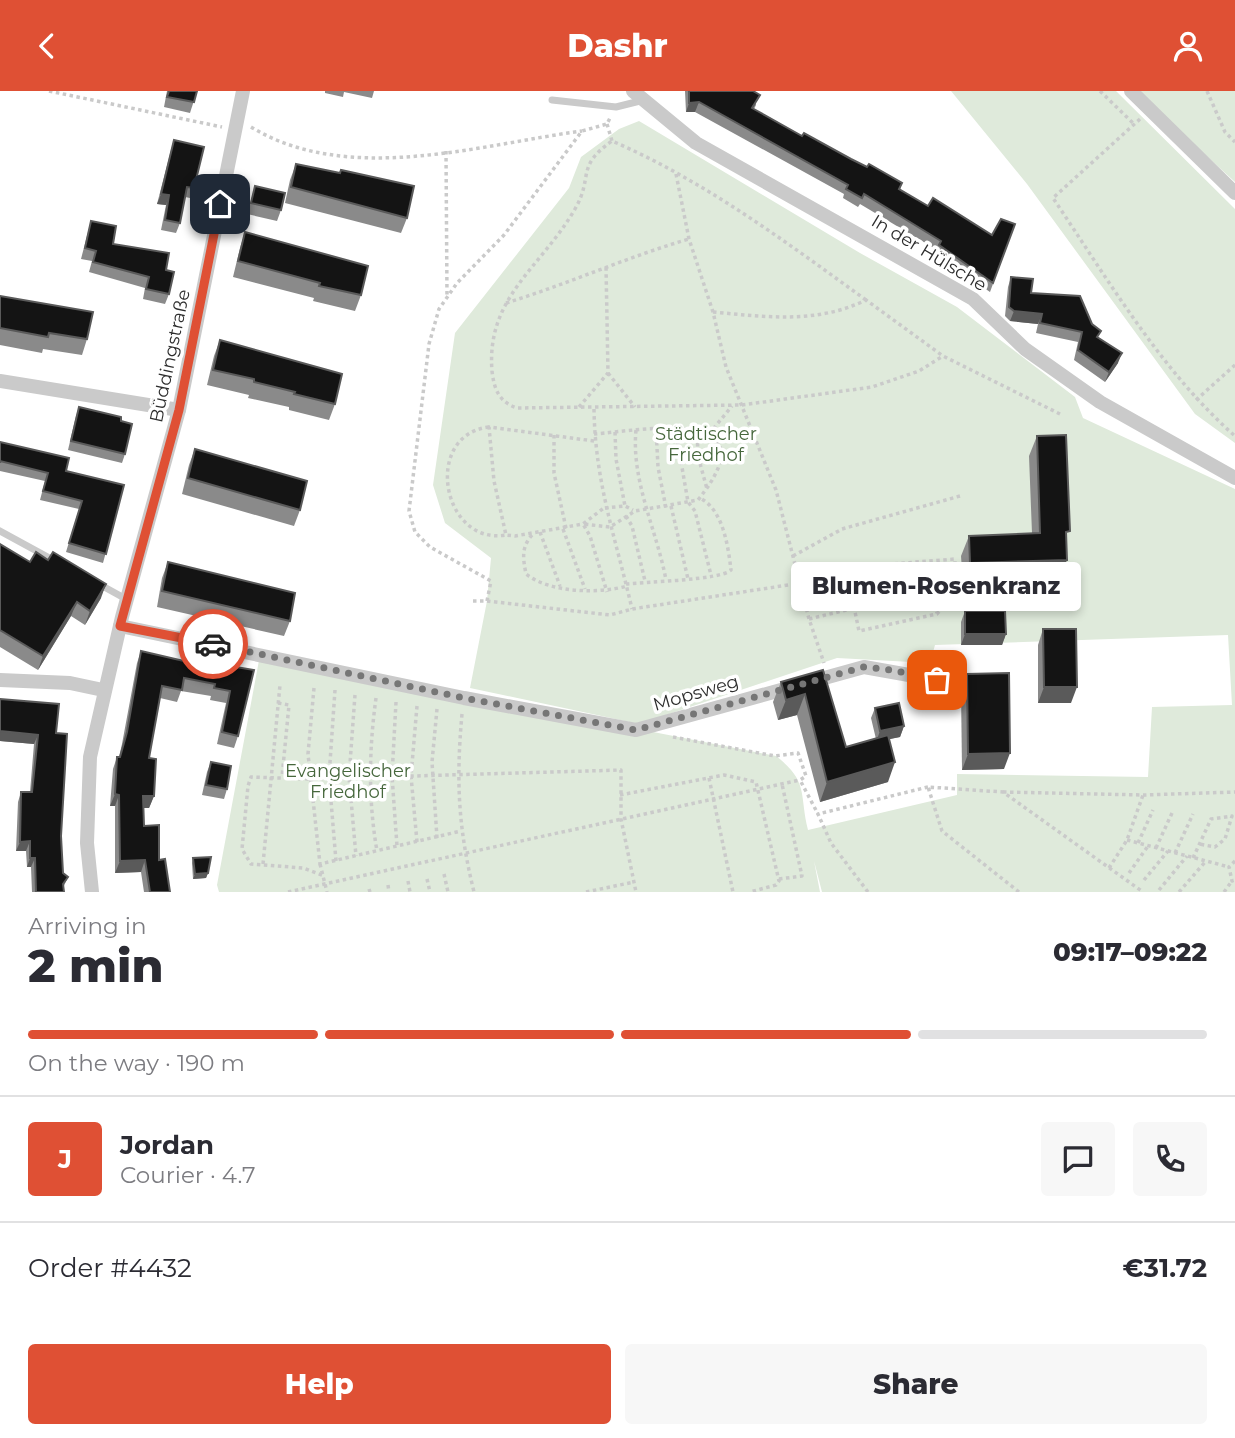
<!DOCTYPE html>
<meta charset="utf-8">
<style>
:root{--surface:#fff;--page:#f7f7f7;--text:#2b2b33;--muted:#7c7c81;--line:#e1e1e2;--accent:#df5034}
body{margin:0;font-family:Montserrat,sans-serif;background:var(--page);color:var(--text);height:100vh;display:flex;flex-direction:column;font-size:26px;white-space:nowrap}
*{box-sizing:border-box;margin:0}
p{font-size:23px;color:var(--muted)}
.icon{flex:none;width:38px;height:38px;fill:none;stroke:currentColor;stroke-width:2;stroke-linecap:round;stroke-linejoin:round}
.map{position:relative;height:801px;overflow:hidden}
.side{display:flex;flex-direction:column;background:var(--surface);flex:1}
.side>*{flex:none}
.pin{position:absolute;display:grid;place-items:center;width:60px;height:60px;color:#fff;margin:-30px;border-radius:14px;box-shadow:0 4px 10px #0006}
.courier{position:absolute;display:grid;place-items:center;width:70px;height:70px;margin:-35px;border:5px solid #df5034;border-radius:50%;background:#fff;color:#222;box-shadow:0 2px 9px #0007}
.bubble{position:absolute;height:49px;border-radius:7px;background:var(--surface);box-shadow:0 4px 10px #0003;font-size:23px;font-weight:800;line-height:49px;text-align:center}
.overview em{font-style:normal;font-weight:800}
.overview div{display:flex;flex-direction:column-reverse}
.overview{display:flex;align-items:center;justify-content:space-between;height:119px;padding:0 28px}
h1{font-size:46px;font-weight:800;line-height:52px}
.bar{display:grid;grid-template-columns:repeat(4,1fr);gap:10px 7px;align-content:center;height:84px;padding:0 28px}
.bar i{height:9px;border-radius:5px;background:var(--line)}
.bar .current{background:var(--accent)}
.bar p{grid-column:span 4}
.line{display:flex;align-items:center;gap:18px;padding:0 28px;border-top:2px solid var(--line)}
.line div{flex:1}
.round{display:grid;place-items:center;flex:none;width:74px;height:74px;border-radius:7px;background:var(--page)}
.button{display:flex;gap:14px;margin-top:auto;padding:14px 28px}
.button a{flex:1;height:80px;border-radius:7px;background:var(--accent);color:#fff;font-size:28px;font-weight:800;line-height:80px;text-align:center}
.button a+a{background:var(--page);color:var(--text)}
header{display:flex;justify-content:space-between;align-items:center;height:91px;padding:0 28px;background:var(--accent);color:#fff;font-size:32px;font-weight:800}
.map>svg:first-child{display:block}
.green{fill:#dfeadb}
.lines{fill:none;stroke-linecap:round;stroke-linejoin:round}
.path{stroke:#cacaca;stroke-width:3.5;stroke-dasharray:3.5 3.5;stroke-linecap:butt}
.service{stroke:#cacaca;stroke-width:7}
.minor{stroke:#cacaca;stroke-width:14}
.wall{fill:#8a8a8a}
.shaded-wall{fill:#5a5a5a}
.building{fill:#141414;stroke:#5a5a5a;stroke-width:2}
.done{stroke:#767676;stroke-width:7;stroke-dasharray:0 12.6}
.route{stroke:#df5034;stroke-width:9}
.labels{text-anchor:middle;stroke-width:7;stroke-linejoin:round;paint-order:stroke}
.street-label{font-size:18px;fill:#2d2d2d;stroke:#fff}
.park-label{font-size:18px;fill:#46673c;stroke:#fff}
</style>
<header><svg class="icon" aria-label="back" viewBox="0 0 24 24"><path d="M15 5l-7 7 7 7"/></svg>Dashr<svg class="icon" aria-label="person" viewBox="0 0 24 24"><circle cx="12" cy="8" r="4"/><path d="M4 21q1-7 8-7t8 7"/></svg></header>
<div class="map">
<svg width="1235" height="801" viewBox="0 0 1235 801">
<rect width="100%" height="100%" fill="#fff"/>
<g class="green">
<polygon points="951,0 1116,0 1235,118 1235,352 1195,323 1027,93"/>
<polygon points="1136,0 1235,0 1235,91 1140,4"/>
<path d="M639,30L860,162L957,216L1075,306L1083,327L1235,398V801H822L814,770L820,801H219L217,794L260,564L776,665C809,691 799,702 808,739L957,704V683L1148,686L1152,616L1232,614L1228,544L935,554L930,572L837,567L639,633L470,597L487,510L491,467L445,432L433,394L455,242L569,97L581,66L619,38Z"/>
</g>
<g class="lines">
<g class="path">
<polyline points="49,0 222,36"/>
<polyline points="1100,0 1135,34"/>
<polyline points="1207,0 1225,41 1235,51"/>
<path d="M1140,28L1053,107C1107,187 1162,281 1235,345"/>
<polyline points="607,33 612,50"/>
<path d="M251,36C348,95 478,54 582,40"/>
<polyline points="446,60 447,205"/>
<polyline points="676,83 689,148 713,221 726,276 776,399 809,528 824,572"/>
<path d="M866,209C786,151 703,89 612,50C575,76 594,85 575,118C541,177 486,206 492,280C494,298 499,311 517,317L742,314L872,296L919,280L943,265"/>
<path d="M506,212C568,193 627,166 689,148"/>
<path d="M713,221C766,226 817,233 866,209L943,265L1060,323"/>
<polyline points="608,282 635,316"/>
<polyline points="1196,309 1235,274"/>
<polyline points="579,316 608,282 606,175"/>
<path d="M594,318C595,392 616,448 632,518"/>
<path d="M489,336C422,344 442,455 506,444"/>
<polyline points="675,336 688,411 695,420 711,484"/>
<polyline points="656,337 658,376 666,417"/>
<polyline points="697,338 698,365 707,398"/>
<path d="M636,339C631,390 657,440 666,489"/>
<polyline points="615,341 616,368 625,415"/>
<path d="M594,343C644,339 774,314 698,409L635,420L610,436L583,433L590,445L607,501"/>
<polyline points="709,343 732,315"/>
<polyline points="554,344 554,382 566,437"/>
<polyline points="594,350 489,336 494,390 506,444 515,445 583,433 605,416"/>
<polyline points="671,415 688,488"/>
<polyline points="605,417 625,415 633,419"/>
<polyline points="626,425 632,435 645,490"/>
<polyline points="563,438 585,498"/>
<polyline points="540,441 560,495"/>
<path d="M532,444C521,457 523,467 526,483C550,502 599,503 627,495"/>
<polyline points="793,465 842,438 960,405"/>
<path d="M626,493C645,491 721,489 731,479C728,454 723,419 700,407"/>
<polyline points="473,510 487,510 491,490 430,456 415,441 409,420 429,253 439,218 457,192 504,144 582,40 607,33 610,27"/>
<polyline points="487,510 610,524 632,518 801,492 891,473 955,468 955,501 937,523 859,540 854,516"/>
<polyline points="809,528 930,499 937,522"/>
<polyline points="314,597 308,663 320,773 461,740"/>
<polyline points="335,599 329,686 336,770"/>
<polyline points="355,604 349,686 356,765"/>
<path d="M376,607C369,658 368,709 377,760"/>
<polyline points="396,611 392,685 397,755"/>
<polyline points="278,612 289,614 282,686"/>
<polyline points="417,615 411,685 417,751"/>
<path d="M462,623C456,689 458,736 474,801"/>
<polyline points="673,646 775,665 798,662 806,685 800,689 818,723"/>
<polyline points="709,687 733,801"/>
<polyline points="1003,701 1143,704 1235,701"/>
<polyline points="620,704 724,684 756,691 779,790 776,794 750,801"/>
<polyline points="437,747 432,671 437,618"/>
<polyline points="1127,749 1229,776"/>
<polyline points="1138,752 1153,719"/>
<polyline points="1156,757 1172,722"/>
<polyline points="1175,762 1193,723"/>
<polyline points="1193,767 1211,728 1232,725 1225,748 1215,756 1199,753"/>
<polyline points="1235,770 1229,776 1232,790 1235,789"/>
<polyline points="263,773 280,594"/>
<polyline points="320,773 327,801"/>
<polyline points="1109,777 1127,749 1143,704"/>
<polyline points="1129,782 1148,755"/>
<polyline points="444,783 448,801"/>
<polyline points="322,784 303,777 251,773 242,758 248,695 251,686 309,688 621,679 621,728 636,801"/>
<polyline points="427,788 430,801"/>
<polyline points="779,788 802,785 782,693"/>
<polyline points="1144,789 1168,760"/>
<polyline points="408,790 410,801"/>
<polyline points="388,794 389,801"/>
<polyline points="369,798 370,801"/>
<polyline points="1159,799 1187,765"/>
<polyline points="288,801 800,689"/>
<polyline points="586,801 634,791"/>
<polyline points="868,801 831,752 818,723 928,696"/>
<polyline points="1019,801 942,740 928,696 1003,701 1143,801"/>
<polyline points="1179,801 1206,770"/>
<polyline points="1224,801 1232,790"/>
</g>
<g class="service">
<polyline points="552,9 616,16 644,9"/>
<polyline points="0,440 55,470"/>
<polyline points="97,492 126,508"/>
</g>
<g class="minor">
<polyline points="633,0 696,52 973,208 1025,258 1100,311 1235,387"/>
<polyline points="1131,0 1235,102"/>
<polyline points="0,290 179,319"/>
<polyline points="120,535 464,607 636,639 864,576 937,589"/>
<polyline points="0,589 70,592 103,599"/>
<polyline points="92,801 87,752 90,666 122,526 179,319 243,0"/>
</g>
</g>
<g class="wall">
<polygon points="167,0 197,0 190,22 164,16"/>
<polygon points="325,0 374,0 372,7 344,1 343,6 325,2"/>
<polygon points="685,0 753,0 756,14 754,18 802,45 902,92 900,99 928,115 992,144 1015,133 990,201 936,164 937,159 860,113 858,116 843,107 844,103 695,21 686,21"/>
<polygon points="174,49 194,97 190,107 185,106 180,132 176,142 161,139 166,114 157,113 171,59"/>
<polygon points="296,73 340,82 407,127 401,142 285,112 290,89"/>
<polygon points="255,95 281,119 277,130 247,123"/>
<polygon points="91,130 113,153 166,179 169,203 165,213 143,208 145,197 89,181 92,170 81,168 88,141"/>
<polygon points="245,141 361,204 355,220 313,210 314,207 233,186 240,157"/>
<polygon points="1011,186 1031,202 1092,233 1099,247 1118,272 1105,291 1074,269 1078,251 1036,242 1038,233 1010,230 1005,225 1008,196"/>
<polygon points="0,205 87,248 82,264 43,258 42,262 0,254"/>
<polygon points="220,249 335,313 329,329 289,319 289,316 248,307 249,304 207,294 214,265"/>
<polygon points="79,316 121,330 125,363 122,372 68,359 76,325"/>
<polygon points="1037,345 1066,451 1059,489 963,493 961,465 969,445 1032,442 1029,365"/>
<polygon points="0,351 66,380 124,394 103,472 66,461 79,418 40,409 45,390 0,380"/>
<polygon points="195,358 300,419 294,435 182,403 189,374"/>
<polygon points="0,453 30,471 101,507 85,534 71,525 38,579 0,556"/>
<polygon points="168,471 290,530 284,545 157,516 162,487"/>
<polygon points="965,520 1006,543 1002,554 961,554 961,531"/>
<polygon points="1043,538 1071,612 1038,612 1038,554"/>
<polygon points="141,560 217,577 218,573 254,579 238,645 234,657 217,653 226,612 210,609 211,605 181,600 177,611 160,607 149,667 154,705 149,717 144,717 144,735 159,769 170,801 144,801 141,781 115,782 115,715 110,715 113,678 117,666 119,666 122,653 137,572"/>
<polygon points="823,579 846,656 876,648 871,627 875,617 904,635 900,646 889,648 888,691 820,711 797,624 778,629 773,611 781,591"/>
<polygon points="967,583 1004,678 962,679 961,599"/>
<polygon points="0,608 56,642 63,782 68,786 63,797 64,801 32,801 31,776 27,776 26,760 16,760 18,711 21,701 30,701 34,653 0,650"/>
<polygon points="211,671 227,698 224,708 202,704 207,681"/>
<polygon points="193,767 208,782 206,787 193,788 192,772"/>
</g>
<g class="shaded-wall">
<polygon points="699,11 695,21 686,21 689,12"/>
<polygon points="161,103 169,104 166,114 157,113"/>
<polygon points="1014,220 1042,223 1038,233 1010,230"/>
<polygon points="1122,262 1118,272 1105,291 1109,281"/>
<polygon points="1067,469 1059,489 963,493 970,472"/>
<polygon points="106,493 101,507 85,534 90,520"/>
<polygon points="77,511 71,525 38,579 43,565"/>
<polygon points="965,543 1006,543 1002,554 961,554"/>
<polygon points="1044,596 1077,596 1071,612 1038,612"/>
<polygon points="805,603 797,624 778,629 786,609"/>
<polygon points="904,635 900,646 876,651 880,640"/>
<polygon points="0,640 38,644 34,653 0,650"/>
<polygon points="1010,662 1004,678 962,679 968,663"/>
<polygon points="895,671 888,691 820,711 827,691"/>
<polygon points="115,703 119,704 115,715 110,715"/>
<polygon points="143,705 154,705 149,717 139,717"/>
<polygon points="30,750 26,760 16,760 20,751"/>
<polygon points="30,767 35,767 31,776 27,776"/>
<polygon points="145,769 141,781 115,782 120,770"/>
<polygon points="208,782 206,787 193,788 195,783"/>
</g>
<g class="building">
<polygon points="169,0 197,0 194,11 167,6"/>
<polygon points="689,0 753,0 760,4 752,17 802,45 804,42 851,68 867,76 869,73 902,92 899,98 928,115 933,107 992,144 1001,128 1015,133 993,192 939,154 941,150 864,103 862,107 846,98 848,94 699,11 689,12"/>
<polygon points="174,49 204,56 194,97 187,96 180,132 165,129 169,104 161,103"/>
<polygon points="296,73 340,82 341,79 414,95 407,127 291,96"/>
<polygon points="255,95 285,102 281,119 251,112"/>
<polygon points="91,130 116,135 113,153 169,162 166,179 174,181 169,203 146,198 149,186 93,171 96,160 85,157"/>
<polygon points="245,141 368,175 361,204 319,195 320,192 238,170"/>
<polygon points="1011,186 1033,188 1031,202 1080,205 1092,233 1101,240 1097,246 1122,262 1109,281 1078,259 1082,241 1040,232 1042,223 1014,220 1009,216"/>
<polygon points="0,205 93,221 87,248 49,242 48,246 0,237"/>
<polygon points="220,249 342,283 335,313 294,303 295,301 254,291 254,288 213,279"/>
<polygon points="79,316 121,326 121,330 132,333 125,363 71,350"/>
<polygon points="1066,344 1070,440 1066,441 1067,469 970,472 969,445 1040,442 1037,345"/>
<polygon points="0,351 69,367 66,380 124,394 106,463 69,452 82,410 43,400 48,382 0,370 0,372"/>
<polygon points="195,358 307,390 300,419 188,387"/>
<polygon points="0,453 30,471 36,461 48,469 53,461 106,493 90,520 77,511 43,565 0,539"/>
<polygon points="168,471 295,502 290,530 162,500"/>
<polygon points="965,520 1005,520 1006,543 965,543"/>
<polygon points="1043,538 1076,538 1077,596 1044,596"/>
<polygon points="141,560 218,578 218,573 254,579 238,645 222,641 230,600 214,597 215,593 184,587 182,599 162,595 149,667 156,668 154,705 143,705 144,735 159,734 159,769 165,768 170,801 150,801 145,769 120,770 119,704 115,703 117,666 120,666 127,641"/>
<polygon points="823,579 846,656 888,644 895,671 827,691 805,603 786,609 781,591"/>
<polygon points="1009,582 1010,662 968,663 967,583"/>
<polygon points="0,608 59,613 56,642 67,643 61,745 63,782 68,786 63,793 64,801 36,801 35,767 30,767 30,750 20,751 21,701 32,701 38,644 0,640"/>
<polygon points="899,612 904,635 880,640 875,617"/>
<polygon points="211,671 231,675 227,698 206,694"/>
<polygon points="211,766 208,782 195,783 193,767"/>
</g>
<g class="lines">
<polyline class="done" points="213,553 464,607 636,639 864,576 892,579 937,589"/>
<polyline class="route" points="213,553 120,535 179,319 220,113"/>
</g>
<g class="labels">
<g class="street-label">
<text transform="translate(929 162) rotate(31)" y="6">In der Hülsche</text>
<text transform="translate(170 265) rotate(-78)" y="6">Büddingstraße</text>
<text transform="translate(696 602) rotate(-16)" y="6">Mopsweg</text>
</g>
<g class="park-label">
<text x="706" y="349">Städtischer<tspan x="706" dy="21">Friedhof</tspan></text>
<text x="348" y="686">Evangelischer<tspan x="348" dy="21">Friedhof</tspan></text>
</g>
</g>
</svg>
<div class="pin" style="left:937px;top:589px;background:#ea580c"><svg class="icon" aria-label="bag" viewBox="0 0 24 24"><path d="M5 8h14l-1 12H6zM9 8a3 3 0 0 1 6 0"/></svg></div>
<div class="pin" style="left:220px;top:113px;background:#1f2937"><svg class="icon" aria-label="home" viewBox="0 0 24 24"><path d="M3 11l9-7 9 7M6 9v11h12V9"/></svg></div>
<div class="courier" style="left:213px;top:553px"><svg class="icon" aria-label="car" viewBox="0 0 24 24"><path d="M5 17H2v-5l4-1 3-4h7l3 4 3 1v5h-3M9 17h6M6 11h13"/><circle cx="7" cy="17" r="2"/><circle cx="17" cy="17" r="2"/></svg></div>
<div class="bubble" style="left:791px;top:471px;width:290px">Blumen-Rosenkranz</div>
</div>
<section class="side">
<div class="overview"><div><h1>2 min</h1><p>Arriving in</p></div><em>09:17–09:22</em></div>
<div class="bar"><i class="current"></i><i class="current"></i><i class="current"></i><i></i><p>On the way · 190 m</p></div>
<div class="line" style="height:126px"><b class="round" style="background:var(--accent);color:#fff">J</b><div><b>Jordan</b><p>Courier · 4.7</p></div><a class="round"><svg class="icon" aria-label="chat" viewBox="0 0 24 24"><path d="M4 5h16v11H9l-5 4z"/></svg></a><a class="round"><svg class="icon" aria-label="phone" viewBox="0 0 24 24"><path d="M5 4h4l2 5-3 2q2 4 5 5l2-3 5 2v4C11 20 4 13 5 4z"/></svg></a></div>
<div class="line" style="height:91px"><div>Order #4432</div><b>€31.72</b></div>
<div class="button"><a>Help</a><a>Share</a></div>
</section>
